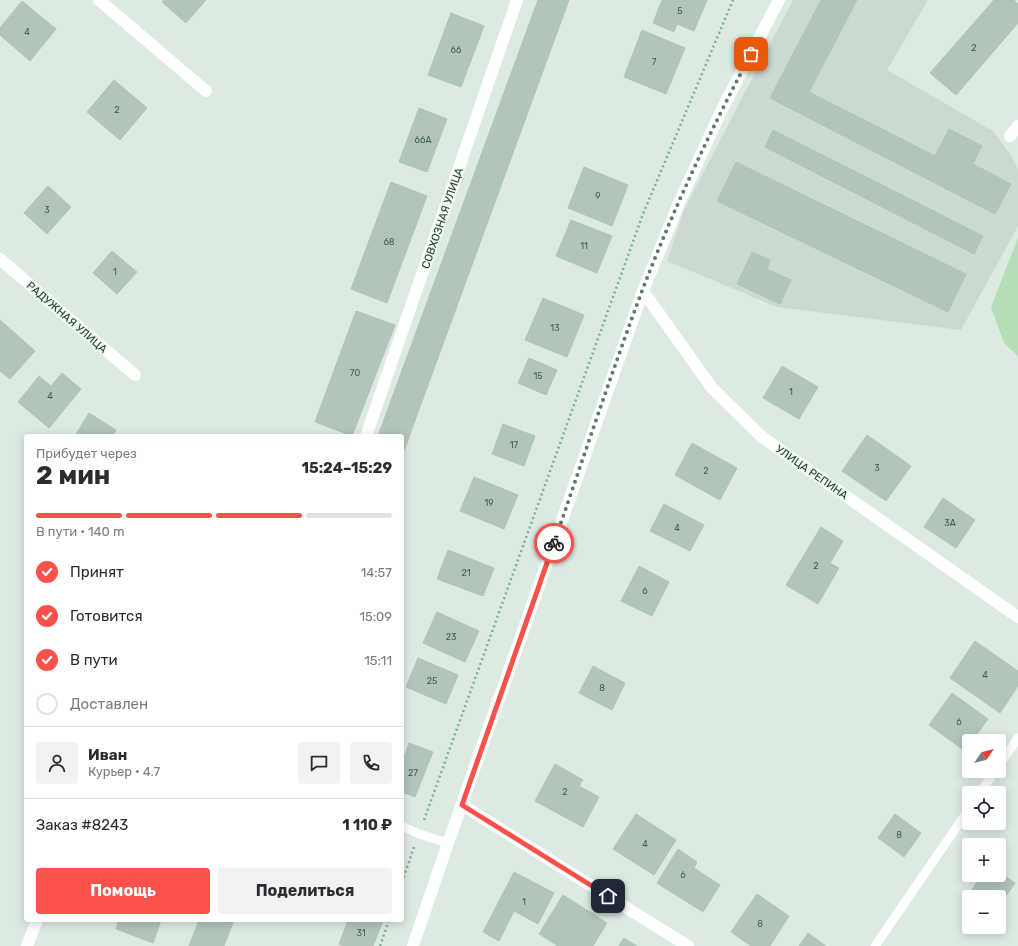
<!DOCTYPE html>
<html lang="ru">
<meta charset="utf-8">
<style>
:root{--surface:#fff;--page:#f2f2f3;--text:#2b2b33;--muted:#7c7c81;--line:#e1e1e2;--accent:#fb514a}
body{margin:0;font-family:Rubik,sans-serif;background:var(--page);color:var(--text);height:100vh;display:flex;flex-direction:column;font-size:15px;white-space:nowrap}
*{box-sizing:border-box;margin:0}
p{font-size:13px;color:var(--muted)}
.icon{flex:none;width:22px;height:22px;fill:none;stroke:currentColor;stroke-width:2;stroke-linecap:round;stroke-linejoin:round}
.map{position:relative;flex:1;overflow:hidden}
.drawer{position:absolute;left:24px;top:434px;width:380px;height:488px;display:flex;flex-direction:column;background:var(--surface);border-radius:4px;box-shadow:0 2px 10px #0003}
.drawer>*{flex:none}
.needle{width:26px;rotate:55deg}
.tools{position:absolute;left:962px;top:734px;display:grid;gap:8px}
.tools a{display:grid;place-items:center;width:44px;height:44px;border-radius:4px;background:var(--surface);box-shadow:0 2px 10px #0003;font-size:20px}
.pin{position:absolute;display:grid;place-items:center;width:34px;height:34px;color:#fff;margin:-17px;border-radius:8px;box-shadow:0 2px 6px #0006}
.courier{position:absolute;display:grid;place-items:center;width:40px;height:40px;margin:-20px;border:3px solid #fb514a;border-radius:50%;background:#fff;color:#222;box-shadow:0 1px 5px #0007}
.overview em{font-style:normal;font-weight:700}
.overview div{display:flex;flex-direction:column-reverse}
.overview{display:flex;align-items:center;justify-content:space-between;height:68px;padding:0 12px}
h1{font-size:26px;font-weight:700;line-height:30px}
.bar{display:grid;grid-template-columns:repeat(4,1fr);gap:6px 4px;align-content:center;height:48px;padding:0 12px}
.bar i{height:5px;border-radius:3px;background:var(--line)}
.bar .current{background:var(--accent)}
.bar p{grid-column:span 4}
.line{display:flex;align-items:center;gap:10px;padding:0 12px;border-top:1px solid var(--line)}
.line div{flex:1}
.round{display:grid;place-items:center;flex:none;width:42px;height:42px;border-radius:4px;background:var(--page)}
ol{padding:0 12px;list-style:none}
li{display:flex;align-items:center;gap:12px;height:44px}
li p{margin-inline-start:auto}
li .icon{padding:4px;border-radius:50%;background:var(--accent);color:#fff;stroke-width:4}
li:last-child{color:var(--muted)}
li i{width:22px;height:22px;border:2px solid var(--line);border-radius:50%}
.primary-button{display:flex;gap:8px;margin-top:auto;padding:8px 12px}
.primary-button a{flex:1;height:46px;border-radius:4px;background:var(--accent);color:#fff;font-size:16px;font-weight:700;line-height:46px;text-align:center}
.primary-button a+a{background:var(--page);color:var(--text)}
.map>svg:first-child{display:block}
.built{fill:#cbdad0}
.green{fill:#b4ddb7}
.building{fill:#b2c5ba;stroke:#afc4b7}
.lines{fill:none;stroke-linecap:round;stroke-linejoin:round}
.path{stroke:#7bb095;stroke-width:2.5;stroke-dasharray:2 3;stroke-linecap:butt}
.service{stroke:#fff;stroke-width:9}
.minor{stroke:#fff;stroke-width:12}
.tertiary{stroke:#fff;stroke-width:12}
.done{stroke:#61786c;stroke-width:4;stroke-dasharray:0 7.2}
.route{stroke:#fb514a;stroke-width:5}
.labels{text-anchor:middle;stroke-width:3.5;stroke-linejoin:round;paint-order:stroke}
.number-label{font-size:9px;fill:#435d50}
.street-label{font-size:11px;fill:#1e3a2d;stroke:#edf7f0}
</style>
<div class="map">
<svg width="1018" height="946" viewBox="0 0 1018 946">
<rect width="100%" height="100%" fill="#ddeae2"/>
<polygon class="built" points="793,0 928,0 887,70 993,131 1010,154 1018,169 1018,226 961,330 777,307 667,261 684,210"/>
<polygon class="green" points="1018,238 1018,356 1004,343 991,307"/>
<g class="building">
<polygon points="164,0 206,0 186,23 162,2"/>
<polygon points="538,0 569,0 402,456 402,436 378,436"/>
<polygon points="662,0 707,0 694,31 677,24 674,32 653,23"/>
<polygon points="821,0 857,0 809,92 935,156 949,129 982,146 973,164 1011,184 995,214 770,98"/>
<polygon points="994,0 1014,0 1018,4 1018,23 956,95 930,73"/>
<polygon points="22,1 56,29 30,61 0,35 0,28"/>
<polygon points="451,13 484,26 461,87 428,75"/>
<polygon points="642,30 685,48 666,94 624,77"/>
<polygon points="114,80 147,108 120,140 87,112"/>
<polygon points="419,108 447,119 427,172 399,162"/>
<polygon points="773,130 983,236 974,254 765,147"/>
<polygon points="736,162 966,274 948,312 717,201"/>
<polygon points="584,167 628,185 612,226 568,208"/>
<polygon points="391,182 427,196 387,303 351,289"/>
<polygon points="48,186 71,207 47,234 24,213"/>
<polygon points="571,220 612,236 597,273 556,256"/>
<polygon points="112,251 137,272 117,294 93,273"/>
<polygon points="752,252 770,260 767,269 791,280 780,304 737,284"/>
<polygon points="543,298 584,315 567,357 525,340"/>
<polygon points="356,311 395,325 352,436 315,422"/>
<polygon points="0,320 35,351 10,379 0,371"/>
<polygon points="529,358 557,370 546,395 518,383"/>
<polygon points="782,366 818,387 799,419 763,398"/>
<polygon points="62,373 81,389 49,428 18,402 39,376 51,386"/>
<polygon points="89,413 116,430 113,436 75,436"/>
<polygon points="503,424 535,436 524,466 492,454"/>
<polygon points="867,435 911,466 886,501 842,471"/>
<polygon points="692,443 737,468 720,500 675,475"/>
<polygon points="474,477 518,495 504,529 460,511"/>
<polygon points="943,498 975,520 956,548 924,527"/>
<polygon points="664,504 704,525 690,551 650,531"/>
<polygon points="821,527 843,541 830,563 839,568 818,604 786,585"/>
<polygon points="448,550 494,568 483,596 437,579"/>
<polygon points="639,566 669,582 652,616 621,601"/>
<polygon points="437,612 479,631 465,662 423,643"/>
<polygon points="975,641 1018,671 1018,686 1000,713 950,678"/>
<polygon points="418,658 458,675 446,704 406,687"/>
<polygon points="593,666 625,683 612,710 579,693"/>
<polygon points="952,693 988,719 972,741 969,741 969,746 965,751 929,725"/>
<polygon points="409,743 433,752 415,797 402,792 402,754 405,755"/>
<polygon points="555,764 583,780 579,786 599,797 583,827 535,801"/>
<polygon points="636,814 676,840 654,875 613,849"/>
<polygon points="895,814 921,833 904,857 878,838"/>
<polygon points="678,849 697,862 694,868 720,885 703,912 657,883"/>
<polygon points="514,872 554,893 538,924 514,911 499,941 483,932"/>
<polygon points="999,872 1015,883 999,906 999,897 970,897 968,895 982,875 999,875"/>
<polygon points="757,894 789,916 770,946 751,946 731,932"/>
<polygon points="563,895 607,923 593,946 558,946 539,934"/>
<polygon points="119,920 161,920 153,943 116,929"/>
<polygon points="199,920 234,920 224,946 189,946"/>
<polygon points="348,920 383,921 373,946 344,946 339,944"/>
<polygon points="808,933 826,946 799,946"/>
<polygon points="624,938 637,946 619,946"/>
</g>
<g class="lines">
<g class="path">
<polyline points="424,820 643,214 733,0"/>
<polyline points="402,882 414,847"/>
<polyline points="380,946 389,920"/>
</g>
<g class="service">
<polyline points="999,765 1018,738"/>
<polyline points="980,793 995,771"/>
<polyline points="402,826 419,834 448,843"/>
<polyline points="875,946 969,809"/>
</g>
<g class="minor">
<polyline points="99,0 206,91"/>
<polyline points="1010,136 1018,126"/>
<polyline points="0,259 135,375"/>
<polyline points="643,291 712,388 762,437 1018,617"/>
<polyline points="366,436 517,0"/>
<polyline points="462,805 688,946"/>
<polyline points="27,946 37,920"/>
</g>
<polyline class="tertiary" points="413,946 448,843 643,291 679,203 722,109 779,0"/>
</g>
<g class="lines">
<path class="done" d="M554,543C583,459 611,374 642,291C673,210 710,131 751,54"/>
<polyline class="route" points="554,543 462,805 608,896"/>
</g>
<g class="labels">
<g class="number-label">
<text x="680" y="14">5</text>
<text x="27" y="35">4</text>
<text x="974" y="51">2</text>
<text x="456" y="53">66</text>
<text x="654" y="65">7</text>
<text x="117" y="113">2</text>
<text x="423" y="143">66А</text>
<text x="598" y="199">9</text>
<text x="47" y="213">3</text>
<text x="389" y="245">68</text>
<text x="584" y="249">11</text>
<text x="115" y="275">1</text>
<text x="555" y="331">13</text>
<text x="355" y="376">70</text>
<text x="538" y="379">15</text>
<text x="791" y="395">1</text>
<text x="50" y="399">4</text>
<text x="514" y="448">17</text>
<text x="877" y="471">3</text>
<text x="706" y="474">2</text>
<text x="489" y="506">19</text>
<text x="950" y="526">3А</text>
<text x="677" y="531">4</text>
<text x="816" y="569">2</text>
<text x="466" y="576">21</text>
<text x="645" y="594">6</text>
<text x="451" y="640">23</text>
<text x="985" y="678">4</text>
<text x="432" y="684">25</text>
<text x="602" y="691">8</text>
<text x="959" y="725">6</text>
<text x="413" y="776">27</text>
<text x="565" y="795">2</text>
<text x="899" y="838">8</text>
<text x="645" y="847">4</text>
<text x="683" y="878">6</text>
<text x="524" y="905">1</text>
<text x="760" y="927">8</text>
<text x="361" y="936">31</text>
</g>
<g class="street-label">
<text transform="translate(442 218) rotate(-71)" y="4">СОВХОЗНАЯ УЛИЦА</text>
<text transform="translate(67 317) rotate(41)" y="4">РАДУЖНАЯ УЛИЦА</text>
<text transform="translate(812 472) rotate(35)" y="4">УЛИЦА РЕПИНА</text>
</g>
</g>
</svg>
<div class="tools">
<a><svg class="needle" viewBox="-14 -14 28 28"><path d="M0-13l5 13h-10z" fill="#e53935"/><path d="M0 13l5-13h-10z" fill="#7c7c81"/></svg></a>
<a><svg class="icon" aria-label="locate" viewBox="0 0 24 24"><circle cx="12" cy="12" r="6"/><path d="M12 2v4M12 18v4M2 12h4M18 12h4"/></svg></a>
<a>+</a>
<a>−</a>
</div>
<div class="pin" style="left:751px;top:54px;background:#ea580c"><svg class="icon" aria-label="bag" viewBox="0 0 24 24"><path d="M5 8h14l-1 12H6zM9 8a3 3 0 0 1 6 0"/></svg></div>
<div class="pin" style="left:608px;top:896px;background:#1f2937"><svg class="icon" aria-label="home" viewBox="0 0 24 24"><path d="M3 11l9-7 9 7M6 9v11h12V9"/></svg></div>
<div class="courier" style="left:554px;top:543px"><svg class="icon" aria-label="bike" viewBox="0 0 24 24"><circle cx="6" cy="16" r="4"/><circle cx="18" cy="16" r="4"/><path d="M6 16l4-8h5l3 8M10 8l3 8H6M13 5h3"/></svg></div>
<section class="drawer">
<div class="overview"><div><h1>2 мин</h1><p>Прибудет через</p></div><em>15:24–15:29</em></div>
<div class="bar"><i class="current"></i><i class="current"></i><i class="current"></i><i></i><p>В пути · 140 m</p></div>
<ol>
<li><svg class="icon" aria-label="check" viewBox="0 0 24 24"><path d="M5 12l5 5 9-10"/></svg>Принят<p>14:57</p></li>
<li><svg class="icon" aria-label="check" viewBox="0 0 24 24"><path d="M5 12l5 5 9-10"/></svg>Готовится<p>15:09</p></li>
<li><svg class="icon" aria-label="check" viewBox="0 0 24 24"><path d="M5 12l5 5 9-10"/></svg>В пути<p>15:11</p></li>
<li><i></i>Доставлен</li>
</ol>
<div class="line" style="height:72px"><a class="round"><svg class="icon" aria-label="person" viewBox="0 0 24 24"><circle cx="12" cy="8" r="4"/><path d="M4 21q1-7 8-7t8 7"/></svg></a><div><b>Иван</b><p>Курьер · 4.7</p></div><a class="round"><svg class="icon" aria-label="chat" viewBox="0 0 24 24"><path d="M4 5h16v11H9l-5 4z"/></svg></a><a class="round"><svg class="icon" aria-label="phone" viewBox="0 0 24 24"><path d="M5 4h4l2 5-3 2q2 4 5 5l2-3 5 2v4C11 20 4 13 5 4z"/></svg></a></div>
<div class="line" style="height:52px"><div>Заказ #8243</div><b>1 110 ₽</b></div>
<div class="primary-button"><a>Помощь</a><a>Поделиться</a></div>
</section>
</div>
